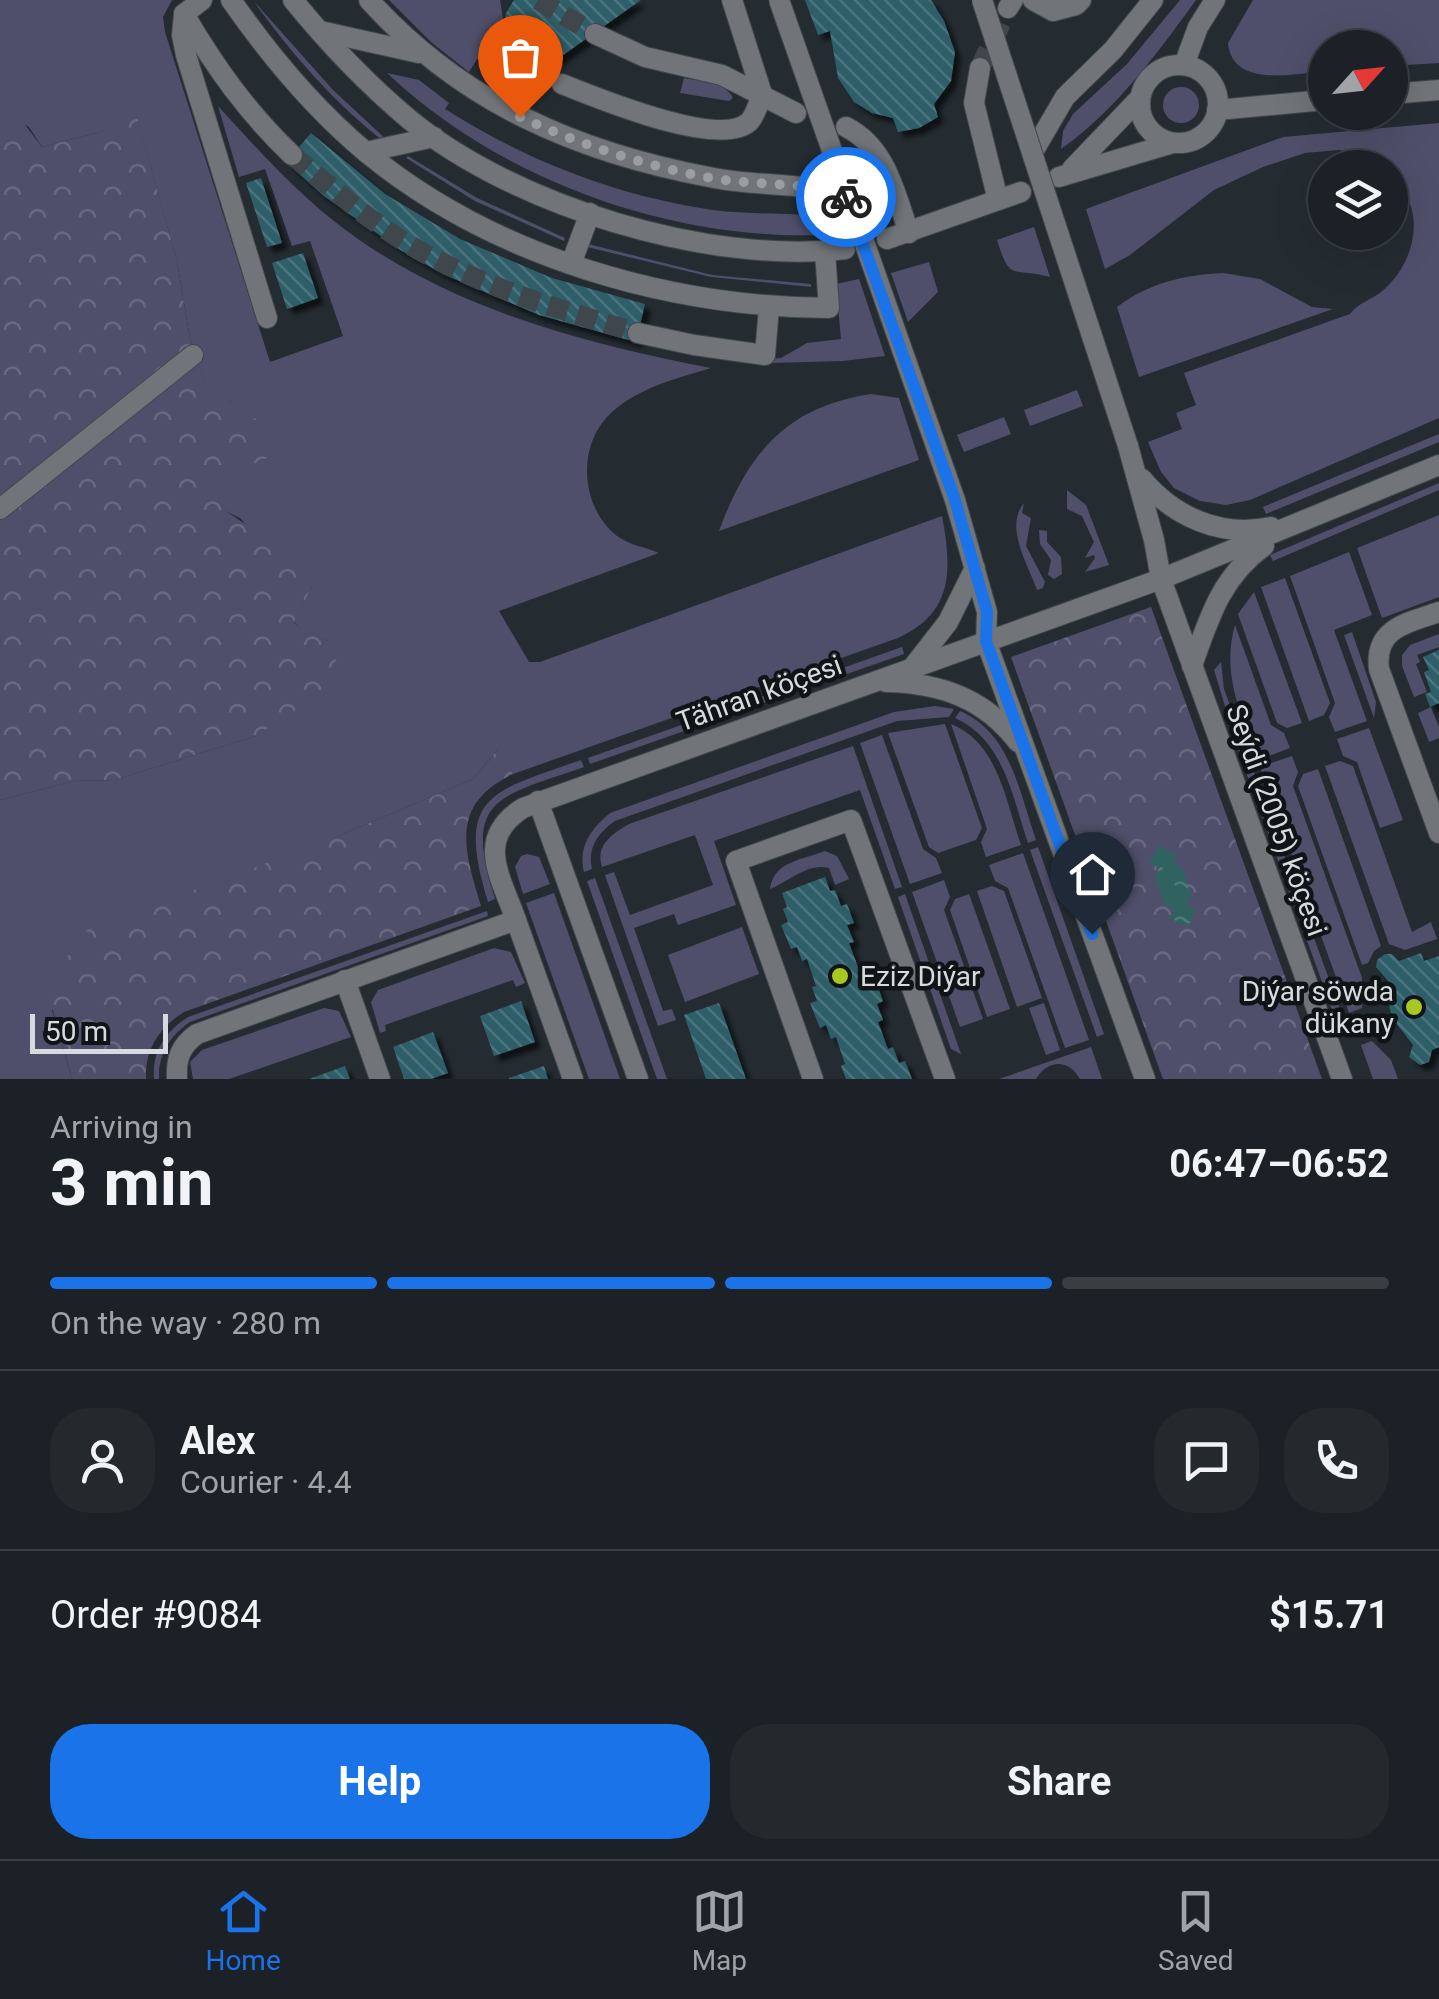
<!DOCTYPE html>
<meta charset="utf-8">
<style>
:root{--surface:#1b2126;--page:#24292e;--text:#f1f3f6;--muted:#a0a3a7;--line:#393e43;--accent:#1a73e8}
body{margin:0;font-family:Roboto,sans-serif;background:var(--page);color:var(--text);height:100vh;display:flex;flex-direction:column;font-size:38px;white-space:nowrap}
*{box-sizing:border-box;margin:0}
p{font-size:32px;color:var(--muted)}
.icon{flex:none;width:55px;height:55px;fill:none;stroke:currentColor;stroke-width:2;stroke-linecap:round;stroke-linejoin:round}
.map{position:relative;height:1079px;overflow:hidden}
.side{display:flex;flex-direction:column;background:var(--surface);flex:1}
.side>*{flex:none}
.needle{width:65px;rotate:63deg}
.buttons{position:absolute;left:1308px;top:30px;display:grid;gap:20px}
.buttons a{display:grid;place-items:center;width:100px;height:100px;border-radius:50%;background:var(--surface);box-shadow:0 10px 40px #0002,0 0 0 2px var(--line);font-size:50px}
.scale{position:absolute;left:30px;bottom:25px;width:138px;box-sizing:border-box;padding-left:10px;border:5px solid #d6dbdf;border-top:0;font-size:28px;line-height:35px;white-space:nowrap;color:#d6dbdf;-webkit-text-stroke:8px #111417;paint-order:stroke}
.pin{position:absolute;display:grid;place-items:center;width:85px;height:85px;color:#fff;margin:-102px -42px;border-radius:50% 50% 50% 0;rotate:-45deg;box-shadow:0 0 10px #0007}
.pin .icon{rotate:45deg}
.courier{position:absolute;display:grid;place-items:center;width:100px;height:100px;margin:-50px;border:8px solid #1a73e8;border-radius:50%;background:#fff;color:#222;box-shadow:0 2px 12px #0007}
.head em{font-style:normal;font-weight:700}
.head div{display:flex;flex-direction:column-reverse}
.head{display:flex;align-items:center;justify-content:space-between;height:170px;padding:0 50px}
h1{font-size:65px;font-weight:700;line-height:75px}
.bar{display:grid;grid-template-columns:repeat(4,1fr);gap:15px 10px;align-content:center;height:120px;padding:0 50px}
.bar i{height:12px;border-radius:8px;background:var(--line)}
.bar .active{background:var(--accent)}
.bar p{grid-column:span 4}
.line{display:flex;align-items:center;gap:25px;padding:0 50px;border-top:2px solid var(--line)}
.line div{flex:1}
.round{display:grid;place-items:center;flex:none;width:105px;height:105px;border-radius:40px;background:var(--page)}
.button{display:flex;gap:20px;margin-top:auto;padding:20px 50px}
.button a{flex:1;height:115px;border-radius:40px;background:var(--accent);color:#fff;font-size:40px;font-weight:700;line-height:115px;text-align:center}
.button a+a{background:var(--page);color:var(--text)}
.menu{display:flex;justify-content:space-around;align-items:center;height:140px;border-top:2px solid var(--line);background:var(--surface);font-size:28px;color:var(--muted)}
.menu a{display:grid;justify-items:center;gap:5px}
.menu .active{color:var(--accent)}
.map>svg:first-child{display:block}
.green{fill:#4f4f6b}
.forest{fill:url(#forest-crowns)}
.water{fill:url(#water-ripples)}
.building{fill:url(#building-back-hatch);filter:url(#shadow)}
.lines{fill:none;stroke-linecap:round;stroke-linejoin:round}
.minor-tunnel{stroke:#3f464c;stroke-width:20;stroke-dasharray:20 10;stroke-linecap:butt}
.minor-casing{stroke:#40484e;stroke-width:22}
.minor{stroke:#717478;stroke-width:20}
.minor-bridge-casing{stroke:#40484e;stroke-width:22;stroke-linecap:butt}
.minor-bridge{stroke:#717478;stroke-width:20}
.done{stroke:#989ea2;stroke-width:10;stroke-dasharray:0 18}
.route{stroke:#1a73e8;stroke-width:12}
.poi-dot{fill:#a6c821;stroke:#111417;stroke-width:4}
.labels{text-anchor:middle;stroke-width:9;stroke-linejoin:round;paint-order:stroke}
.street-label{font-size:28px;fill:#d6dbdf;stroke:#111417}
.poi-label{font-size:28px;fill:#d6dbdf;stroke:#111417;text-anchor:start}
</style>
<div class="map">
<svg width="1439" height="1079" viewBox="0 0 1439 1079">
<defs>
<pattern id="forest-crowns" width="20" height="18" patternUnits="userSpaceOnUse" patternTransform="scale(2.5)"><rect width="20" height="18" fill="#4f4f6b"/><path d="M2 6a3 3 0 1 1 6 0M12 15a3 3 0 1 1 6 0" fill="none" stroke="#686880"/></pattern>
<pattern id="water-ripples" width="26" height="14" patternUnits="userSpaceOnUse" patternTransform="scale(2.5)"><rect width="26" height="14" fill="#306360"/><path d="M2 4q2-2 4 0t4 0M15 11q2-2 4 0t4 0" fill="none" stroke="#4d7976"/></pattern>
<pattern id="building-back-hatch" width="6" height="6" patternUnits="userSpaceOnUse" patternTransform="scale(2.5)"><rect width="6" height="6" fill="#2e5e69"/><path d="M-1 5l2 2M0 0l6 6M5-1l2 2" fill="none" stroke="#4c747e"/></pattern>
<filter id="shadow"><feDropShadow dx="6" dy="6" stdDeviation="2.5" flood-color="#0009"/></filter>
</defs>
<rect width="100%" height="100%" fill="#242c32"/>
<g class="green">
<path d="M0,0H172L163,17L165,32L270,362L343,336L310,241L292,246L265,169L239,177L218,106C247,138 276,170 308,199C419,300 567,340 711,368C678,378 638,388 612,412C576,444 580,507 617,536C631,546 646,547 659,553L499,611L529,662H540L942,516C952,569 954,613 898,638L513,774L499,748L473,779L336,837L52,1010L72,1079H0V800L74,781L114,780L256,736L329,641L302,632L294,621L312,587L283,566L240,518L227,512L208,482L272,456L232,402L207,390L190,339L177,261L136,114L97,133L42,147L29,127L0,112Z"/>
<path d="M253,0L333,90L388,141L386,143C335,104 290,52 253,0Z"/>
<polygon points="389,0 500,0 503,19 469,72 431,42"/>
<path d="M1180,0H1196C1157,54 1115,111 1061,149L1063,131L1073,114L1127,64Z"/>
<path d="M1253,0H1439V63L1390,66V48H1325V71C1293,74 1232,88 1228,43Z"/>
<path d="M387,73L419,80L449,103L445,109C527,161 616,196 713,210C744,214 775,213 806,215L817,220L821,235C667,240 499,179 387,73Z"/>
<path d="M684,78C701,82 724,80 733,98L729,101L680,93Z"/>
<circle cx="1181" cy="105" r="18"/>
<path d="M1439,123V418L1250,500L1226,505L1200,501L1174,488L1161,472L1148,442L1182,429L1176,413L1196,405L1184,373L1350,314C1358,303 1371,300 1381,292C1407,271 1422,233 1409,201C1404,189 1394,178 1390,168L1362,154L1339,150L1305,153L1263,167L1214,190L1130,255L1105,269L1086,209L1283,137Z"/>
<polygon points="408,156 477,198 565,238 564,241 475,201 406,158"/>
<path d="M1034,227L1050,277C1011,266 1011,284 997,240Z"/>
<polygon points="588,244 712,275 811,284 811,287 711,277 587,247"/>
<polygon points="929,262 938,292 908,322 891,273"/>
<path d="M1223,273L1260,279L1312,307L1333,309L1139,377L1117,307C1149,283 1183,275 1223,273Z"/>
<polygon points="859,279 885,356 843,361 771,363 771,359 781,358 807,343 841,339 836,284"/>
<polygon points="1077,390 1083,406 1030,426 1024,410"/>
<path d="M871,394L899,398L919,460L719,531C747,455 785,407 871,394Z"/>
<polygon points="1004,417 1011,434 964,452 957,435"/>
<polygon points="1439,434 1439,442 1266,514 1263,507"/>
<polygon points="1439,483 1439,490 1273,561 1270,555"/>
<polygon points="1067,490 1086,505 1109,565 1085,572 1095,558 1094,555 1085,558 1094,542 1082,516 1067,509"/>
<path d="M1024,503L1022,513L1031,518L1026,546L1045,582L1043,588L1037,590C1028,564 1004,527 1024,503Z"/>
<polygon points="1439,515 1439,597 1382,618 1357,548"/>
<polygon points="1039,530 1047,531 1047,542 1061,557 1062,574 1054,579 1048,575 1051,560 1040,544"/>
<polygon points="1349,552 1372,615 1334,630 1367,721 1335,732 1329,717 1335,703 1290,576"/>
<polygon points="1285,578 1330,703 1324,715 1309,721 1261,587"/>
<polygon points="1254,592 1302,723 1287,728 1277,723 1238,614"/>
<path d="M1235,625L1271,725L1284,733L1290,748L1258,760C1241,714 1221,674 1235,625Z"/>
<polygon points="1352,632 1376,702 1374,718 1344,635"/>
<polygon points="1439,634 1439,647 1417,655 1420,662 1416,664 1427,692 1414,697 1402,666 1402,655 1410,645"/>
<polygon points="902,647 904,654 590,764 588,758"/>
<polygon points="1221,662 1224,689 1251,762 1243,765 1214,670"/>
<path d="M935,706L954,709L949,717L897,721L615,821C598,833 587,848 592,869L584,872C578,846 591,829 610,813L894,712Z"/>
<polygon points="1431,707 1439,727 1439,738 1429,742 1418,713"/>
<path d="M960,711C1011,733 1019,792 1036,840L1028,843C1012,796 1004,740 955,718Z"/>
<polygon points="945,724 982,828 976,840 938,853 929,847 888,733"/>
<path d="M951,724C998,742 1006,802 1021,845L986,857L981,842L987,829Z"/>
<polygon points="1369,728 1403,820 1380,828 1357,762 1343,756 1337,739"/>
<polygon points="882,735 923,849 936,858 942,873 910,884 860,743"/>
<path d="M853,746L902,887L895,889L860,790L714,841L736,905L678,925L674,914L634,928L663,1011L672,1009L676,1020L658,1026L605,875L614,872L630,915L713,885L695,835L602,867C595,845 612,834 629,824Z"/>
<polygon points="1292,756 1298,772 1293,786 1362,978 1362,1008 1349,1013 1260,767"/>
<path d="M581,760L584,767C498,797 462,797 495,899L488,902C455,795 490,792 581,760Z"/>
<polygon points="1340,761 1353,766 1412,932 1431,922 1437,939 1405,950 1389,944 1325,766"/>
<polygon points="1318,769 1381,946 1374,951 1368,963 1362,965 1298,786 1303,774"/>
<polygon points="1253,770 1342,1015 1335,1018 1246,772"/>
<polygon points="1038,847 1104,1034 1097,1037 1030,850"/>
<path d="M825,851L837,856L849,879L835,885L829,868C808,862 788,882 770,889C774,861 802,860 825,851Z"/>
<polygon points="1023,853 1089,1040 1065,1048 1008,888 995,881 989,865"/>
<polygon points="527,854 539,857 550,884 523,894 515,867 521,856"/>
<polygon points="595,878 667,1079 657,1079 587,881"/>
<polygon points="944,880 950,897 944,910 983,1019 960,1027 912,892"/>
<polygon points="992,886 1004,891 1042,998 1017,1007 977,891"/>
<polygon points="554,893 620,1079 589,1079 526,903"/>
<polygon points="905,894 961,1054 951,1049 898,897"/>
<polygon points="969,894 1010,1009 987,1017 950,910 955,899"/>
<path d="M487,911L488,916L190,1022C170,1036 158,1054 159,1079H154C152,1051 165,1032 188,1017Z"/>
<polygon points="742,927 759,974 685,1002 668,955"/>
<polygon points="494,948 511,952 525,983 516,987 513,980 385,1025 386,1031 380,1033 371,1002 378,990"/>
<polygon points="1044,1003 1060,1050 1046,1055 1029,1008"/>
<polygon points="324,1008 339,1011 351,1037 229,1079 193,1079 190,1062 202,1050"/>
<polygon points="1372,1041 1391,1060 1398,1079 1373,1079 1361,1045"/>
<path d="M1091,1047L1102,1079H1080C1069,1059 1048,1059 1036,1079H999Z"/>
</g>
<g class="forest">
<path d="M0,112L16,113L42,147L97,133L136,113L177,261L190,339L207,389C243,408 263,413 272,456L209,483L227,512L285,550L283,566L306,576L312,587L294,622L303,632L329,641L338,666L327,689L256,736L114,780L74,781L0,800Z"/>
<polygon points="1151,607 1322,1079 1163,1079 1011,657"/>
<path d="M500,747L513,774C449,804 464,850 481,906L184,1012C159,1028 145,1049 146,1079H72L46,986L87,930L336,837L473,779Z"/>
</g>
<polygon class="water" points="1158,845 1177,854 1173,863 1182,867 1191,895 1187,904 1196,909 1188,927 1169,918 1174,909 1164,904 1155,877 1159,868 1150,863"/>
<g class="building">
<polygon points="514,0 641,0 525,82 518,78 504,24 506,13"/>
<polygon points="805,0 931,0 944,21 955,52 951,81 934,104 938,117 919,128 898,132 893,118 872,113 854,102 838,78 830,31 818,35"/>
<polygon points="311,133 385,194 460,239 552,278 645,304 636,342 539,315 443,274 402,251 324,196 286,162"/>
<polygon points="261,178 282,243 267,247 246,183"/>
<polygon points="303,253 318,298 287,309 272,263"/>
<polygon points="1439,650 1439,703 1430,707 1425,694 1431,692 1424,672 1429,670 1423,657"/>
<polygon points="825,877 830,891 835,890 841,906 847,904 854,923 847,925 854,942 849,943 859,970 864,968 870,985 876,982 883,1001 877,1004 883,1020 878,1022 888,1049 893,1047 899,1063 905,1061 912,1079 846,1079 841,1066 845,1064 836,1037 831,1039 826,1025 820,1028 810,1003 817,1001 812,987 816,986 807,959 802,961 797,947 791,949 781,925 788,922 783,909 787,907 782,893"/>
<polygon points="1421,953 1424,961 1439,956 1439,1047 1432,1050 1429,1062 1420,1065 1409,1057 1413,1045 1392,1018 1387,996 1389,982 1376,967 1377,960 1385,954 1392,954 1399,961"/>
<polygon points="521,1001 535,1042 494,1056 480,1016"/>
<polygon points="719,1003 746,1079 706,1079 684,1015"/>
<polygon points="433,1032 448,1073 431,1079 404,1079 393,1047"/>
<polygon points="345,1066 350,1079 309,1079"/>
<polygon points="544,1066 548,1079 509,1079 509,1078"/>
</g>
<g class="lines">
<g class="minor-tunnel">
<polyline points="538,0 595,34"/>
<polyline points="980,68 1008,8"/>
<path d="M292,155C330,186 365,218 408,244C483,288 556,308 638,333"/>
</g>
<defs>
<g id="minor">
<polyline points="202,0 184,14 182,35 186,55 267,318"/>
<path d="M231,0C270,56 314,109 367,153C494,257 668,307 829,308L825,252"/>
<path d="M293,0C328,43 367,84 410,120C515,206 709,265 845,249"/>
<path d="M369,0C463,104 579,153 714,178C759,187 806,181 849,198"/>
<polyline points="1033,0 1053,11 1076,5 1081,0"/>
<polyline points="1008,8 1013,0"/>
<path d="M184,14C215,67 247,112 292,155"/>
<polyline points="320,31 419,53"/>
<polyline points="595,34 645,57 722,75 796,113"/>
<polyline points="1184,65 1198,27 1215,0"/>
<circle cx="1179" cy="104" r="39"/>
<polyline points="980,68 974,103 998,200"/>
<path d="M562,84C598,98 718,149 749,122C755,116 759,103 762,94L732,0"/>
<polyline points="1390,94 1439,90"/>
<polyline points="1217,110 1325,100"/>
<path d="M846,127C886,147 895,193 909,233"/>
<polyline points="366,152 434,137"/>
<polyline points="1033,152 1065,97 1113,50 1153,0"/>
<polyline points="1072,169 1140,98"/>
<polyline points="1059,177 1173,143"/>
<polyline points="887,239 1021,192"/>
<polyline points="571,264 590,213"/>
<polyline points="638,333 694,345 765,355 769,307"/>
<polyline points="1128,446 1154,540 1161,579 1342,1079"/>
<path d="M1142,479C1174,517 1221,538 1271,527"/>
<polyline points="955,500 987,612 986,641 1145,1079"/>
<polyline points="0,509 193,355"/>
<path d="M1439,612C1407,623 1374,628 1379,669L1439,833"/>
<path d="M1192,666C1209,618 1221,577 1264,546"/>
<polyline points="913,667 948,622 975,568"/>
<path d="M886,682C940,683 984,698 1018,742"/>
<polyline points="538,801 638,1079"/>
<polyline points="516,920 573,1079"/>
<polyline points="345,980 380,1079"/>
<path d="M177,1079C176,1059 180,1046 197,1034L516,920C501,877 474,839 523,808L1161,579L1439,465"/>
<polyline points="813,1079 736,861 851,820 945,1079"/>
</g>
</defs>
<use href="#minor" class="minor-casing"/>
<use href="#minor" class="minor"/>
<defs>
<g id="minor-bridge">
<polyline points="779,0 955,500"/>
<polyline points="982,0 1128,446"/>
</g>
</defs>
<use href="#minor-bridge" class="minor-bridge-casing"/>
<use href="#minor-bridge" class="minor-bridge"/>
</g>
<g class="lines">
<path class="done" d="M520,117C584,146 648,167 717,179C760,186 805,181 846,197"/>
<polyline class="route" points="846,197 955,500 987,612 986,641 1092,934"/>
</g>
<g class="poi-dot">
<circle cx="840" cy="976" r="10"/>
<circle cx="1414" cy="1007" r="10"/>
</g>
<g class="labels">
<g class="street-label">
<text transform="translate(759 693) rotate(-20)" y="10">Tähran köçesi</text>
<text transform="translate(1277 820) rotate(70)" y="10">Seýdi (2005) köçesi</text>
</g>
<g class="poi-label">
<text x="860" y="986">Eziz Diýar</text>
<text x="1394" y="1001" text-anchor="end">Diýar söwda<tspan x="1394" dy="32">dükany</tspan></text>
</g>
</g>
</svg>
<div class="buttons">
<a><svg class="needle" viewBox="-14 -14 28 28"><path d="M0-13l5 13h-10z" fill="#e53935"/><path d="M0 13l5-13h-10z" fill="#a0a3a7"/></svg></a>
<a><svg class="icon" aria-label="layers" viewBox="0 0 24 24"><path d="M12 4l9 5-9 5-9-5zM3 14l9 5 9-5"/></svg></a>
</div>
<div class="scale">50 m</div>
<div class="pin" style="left:520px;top:117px;background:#ea580c"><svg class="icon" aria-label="bag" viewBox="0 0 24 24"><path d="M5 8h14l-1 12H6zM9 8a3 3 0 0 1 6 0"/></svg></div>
<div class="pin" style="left:1092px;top:934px;background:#1f2937"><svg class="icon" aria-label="home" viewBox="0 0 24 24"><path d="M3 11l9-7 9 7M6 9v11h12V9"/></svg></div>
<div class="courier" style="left:846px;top:197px"><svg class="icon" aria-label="bike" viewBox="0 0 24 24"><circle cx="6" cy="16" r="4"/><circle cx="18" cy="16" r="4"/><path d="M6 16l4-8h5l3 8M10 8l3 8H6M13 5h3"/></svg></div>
</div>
<section class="side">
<div class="head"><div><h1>3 min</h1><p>Arriving in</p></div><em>06:47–06:52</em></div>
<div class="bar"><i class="active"></i><i class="active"></i><i class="active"></i><i></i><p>On the way · 280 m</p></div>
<div class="line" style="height:180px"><a class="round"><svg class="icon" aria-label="person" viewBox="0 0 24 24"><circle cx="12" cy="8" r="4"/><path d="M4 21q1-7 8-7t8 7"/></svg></a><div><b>Alex</b><p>Courier · 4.4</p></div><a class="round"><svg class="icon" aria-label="chat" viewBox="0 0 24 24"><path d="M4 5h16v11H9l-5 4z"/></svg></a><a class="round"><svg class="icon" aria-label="phone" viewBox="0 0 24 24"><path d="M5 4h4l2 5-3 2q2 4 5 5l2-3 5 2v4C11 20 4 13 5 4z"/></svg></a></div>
<div class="line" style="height:130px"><div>Order #9084</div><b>$15.71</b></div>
<div class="button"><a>Help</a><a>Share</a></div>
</section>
<nav class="menu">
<a class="active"><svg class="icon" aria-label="home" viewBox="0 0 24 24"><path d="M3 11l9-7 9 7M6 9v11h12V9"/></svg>Home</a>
<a><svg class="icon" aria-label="map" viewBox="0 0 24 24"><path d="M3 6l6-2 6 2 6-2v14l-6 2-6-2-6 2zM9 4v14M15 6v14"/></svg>Map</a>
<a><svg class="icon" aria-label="saved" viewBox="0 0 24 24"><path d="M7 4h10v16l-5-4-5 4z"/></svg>Saved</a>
</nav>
